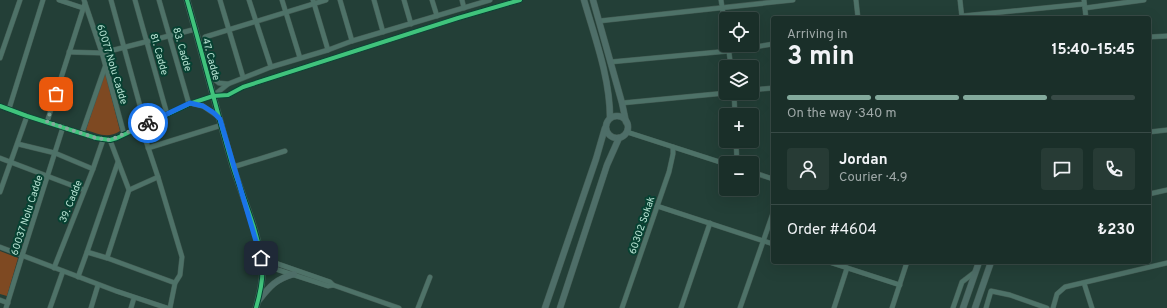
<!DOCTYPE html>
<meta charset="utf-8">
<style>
:root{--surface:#1a2f29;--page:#273b35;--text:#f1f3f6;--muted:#9fa9a8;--line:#384a46;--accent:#83aa9c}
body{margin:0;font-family:Overpass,sans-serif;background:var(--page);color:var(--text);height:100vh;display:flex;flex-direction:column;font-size:15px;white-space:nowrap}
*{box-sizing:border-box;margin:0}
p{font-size:13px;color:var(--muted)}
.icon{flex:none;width:22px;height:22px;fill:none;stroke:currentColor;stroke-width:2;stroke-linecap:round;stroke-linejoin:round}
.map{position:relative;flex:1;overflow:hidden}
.panel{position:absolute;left:771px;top:16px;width:380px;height:248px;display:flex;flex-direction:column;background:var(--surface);border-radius:4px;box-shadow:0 4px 16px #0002,0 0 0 1px var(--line)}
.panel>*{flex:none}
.controls{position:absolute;left:719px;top:12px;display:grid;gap:8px}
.controls a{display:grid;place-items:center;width:40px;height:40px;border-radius:4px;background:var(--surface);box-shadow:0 4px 16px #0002,0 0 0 1px var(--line);font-size:20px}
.pin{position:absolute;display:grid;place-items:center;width:34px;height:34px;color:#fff;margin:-17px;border-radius:8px;box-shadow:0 2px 6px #0006}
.courier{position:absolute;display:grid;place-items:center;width:40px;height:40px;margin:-20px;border:3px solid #1a73e8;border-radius:50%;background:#fff;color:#222;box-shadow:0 1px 5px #0007}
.head em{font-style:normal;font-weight:700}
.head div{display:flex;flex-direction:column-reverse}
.head{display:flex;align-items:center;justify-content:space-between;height:68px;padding:0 16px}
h1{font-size:26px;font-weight:700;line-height:30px}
.bar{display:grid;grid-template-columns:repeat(4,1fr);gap:6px 4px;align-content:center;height:48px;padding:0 16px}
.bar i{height:5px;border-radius:3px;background:var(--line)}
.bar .active{background:var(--accent)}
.bar p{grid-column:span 4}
.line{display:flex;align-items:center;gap:10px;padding:0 16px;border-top:1px solid var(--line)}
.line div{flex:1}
.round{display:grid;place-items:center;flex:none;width:42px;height:42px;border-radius:4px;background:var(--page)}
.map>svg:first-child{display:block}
.green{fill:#7e4922}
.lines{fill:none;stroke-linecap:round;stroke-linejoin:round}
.street-casing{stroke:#435b53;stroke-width:5.5}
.secondary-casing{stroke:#435b53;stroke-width:7}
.street{stroke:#4e7268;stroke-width:4.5}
.secondary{stroke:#4e6e68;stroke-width:6}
.cycleway-casing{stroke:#074132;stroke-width:6}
.cycleway{stroke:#40c37c;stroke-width:4}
.done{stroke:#83aa9c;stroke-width:4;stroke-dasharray:0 7.2}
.route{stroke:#1a73e8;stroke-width:5}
.labels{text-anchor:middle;stroke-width:4;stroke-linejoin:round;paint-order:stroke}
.street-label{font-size:10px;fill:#b7e3d3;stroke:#074132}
</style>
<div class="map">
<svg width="1167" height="308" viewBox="0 0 1167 308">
<rect width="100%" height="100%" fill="#233f37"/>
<g class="green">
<path d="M105,72L120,131C108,139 98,134 86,130Z"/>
<polygon points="0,251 18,258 7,296 0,294"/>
</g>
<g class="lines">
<defs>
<g id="street">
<polyline points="59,0 83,8"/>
<polyline points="84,0 102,53 124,134"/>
<polyline points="111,0 145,124"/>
<polyline points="135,0 167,114"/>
<polyline points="159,0 189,104"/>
<polyline points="220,0 243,77"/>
<polyline points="249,0 271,67"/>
<polyline points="282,0 300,58"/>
<polyline points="313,0 328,50"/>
<polyline points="340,0 352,41"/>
<polyline points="374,0 383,32"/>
<polyline points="404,0 411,24"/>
<polyline points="432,0 437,16"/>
<polyline points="462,0 464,8"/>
<polyline points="721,0 726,32"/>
<polyline points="856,0 858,18"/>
<polyline points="960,0 962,18"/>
<polyline points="1084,0 1086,18"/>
<polyline points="1085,8 1144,0"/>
<polyline points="962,16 1084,4"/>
<polyline points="599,21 793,0"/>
<polyline points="205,37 326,0"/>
<polyline points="1149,37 1167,36"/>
<polyline points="728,45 731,67"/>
<polyline points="69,52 102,53 196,29"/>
<polyline points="0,58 20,0"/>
<polyline points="610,62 729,51 773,44"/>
<polyline points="209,75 219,83 228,84"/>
<polyline points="752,90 773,88"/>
<polyline points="734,93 735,115"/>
<polyline points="213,96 228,84 271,67 328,50 352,41 490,0"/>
<polyline points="190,103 203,106 219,117"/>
<polyline points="622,103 726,93"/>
<polyline points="0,106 27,116 96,138 110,140 117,138 189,104 213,96 228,95 243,87 458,18 520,0"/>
<polyline points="9,109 43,0"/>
<polyline points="47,122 85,3"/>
<polyline points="141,126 158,177 182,257 180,275 175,283 170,308"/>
<polyline points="627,132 726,164"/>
<polyline points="1149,132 1167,130"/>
<polyline points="82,133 105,67"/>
<polyline points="736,141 737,163"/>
<polyline points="18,144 55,153 93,169"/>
<polyline points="148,148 222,125"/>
<polyline points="0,158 84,190"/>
<polyline points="233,167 285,151"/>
<polyline points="752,172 773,179"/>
<polyline points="129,190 158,177"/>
<polyline points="0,192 27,116"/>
<polyline points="1149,194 1167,190"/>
<polyline points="657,206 773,244"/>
<polyline points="0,247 116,291 167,308"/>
<polyline points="87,252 118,162"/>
<polyline points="107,258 129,190 110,140"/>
<polyline points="261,258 330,282 333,285"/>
<polyline points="829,262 900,285"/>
<polyline points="263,265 328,286 333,285 399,308"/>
<polyline points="54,268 93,169 103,140"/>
<polyline points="78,277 87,252 107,258 175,283"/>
<polyline points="1084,283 1092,308"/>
<polyline points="0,300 8,303"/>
<polyline points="6,308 22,256 63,127"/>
<polyline points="50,308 63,271"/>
<polyline points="91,308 98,285"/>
<polyline points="131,308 134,298"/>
<polyline points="418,308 430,277"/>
<polyline points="622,308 669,172 673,154 673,147"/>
<polyline points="681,308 710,223"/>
<polyline points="740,308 773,213"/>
<polyline points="834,308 847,268"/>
<polyline points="892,308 907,262"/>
<polyline points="953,308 962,282 975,272"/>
<polyline points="986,308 991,291 1010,295 1047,308"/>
<polyline points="1053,308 1057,294 1065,287 1167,263"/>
</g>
<g id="secondary">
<path d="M187,0C203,56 217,112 233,167C243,198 258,231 262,263C264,278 260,294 256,308"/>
<path d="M584,0C595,38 610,78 610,118"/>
<polyline points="593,0 622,103 626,122"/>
<circle cx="617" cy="127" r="11"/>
<path d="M259,300C270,286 276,279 294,274"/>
<polyline points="545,308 596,159 605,128"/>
<polyline points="560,308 607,165 619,138"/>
<polyline points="963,308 979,262"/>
<polyline points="975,308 991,262"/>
</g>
</defs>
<use href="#street" class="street-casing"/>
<use href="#secondary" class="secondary-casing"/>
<use href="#street" class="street"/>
<use href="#secondary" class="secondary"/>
<defs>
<g id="cycleway">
<path d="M187,0C203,56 217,112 233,167C243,198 258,231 262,263C264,278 260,294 256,308"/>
<polyline points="0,106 27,116 96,138 110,140 117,138 189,104 213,96 228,95 243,87 458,18 520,0"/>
</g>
</defs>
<use href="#cycleway" class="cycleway-casing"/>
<use href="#cycleway" class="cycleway"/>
</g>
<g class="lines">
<polyline class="done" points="56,94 47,122 96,138 110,140 148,123"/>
<polyline class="route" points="148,123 190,103 203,106 214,113 220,119 261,258"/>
</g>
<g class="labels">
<g class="street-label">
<text transform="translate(183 49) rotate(74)" y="4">83. Cadde</text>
<text transform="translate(160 54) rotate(74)" y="4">81. Cadde</text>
<text transform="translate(212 59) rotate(75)" y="4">47. Cadde</text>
<text transform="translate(113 64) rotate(73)" y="4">60077 Nolu Cadde</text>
<text transform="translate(70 201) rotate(-68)" y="4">39. Cadde</text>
<text transform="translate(26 215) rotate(-72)" y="4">60037 Nolu Cadde</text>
<text transform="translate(641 225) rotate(-71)" y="4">60302 Sokak</text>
</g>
</g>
</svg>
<div class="controls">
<a><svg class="icon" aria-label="locate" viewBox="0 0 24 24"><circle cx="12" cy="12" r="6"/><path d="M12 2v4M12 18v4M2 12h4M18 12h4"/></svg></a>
<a><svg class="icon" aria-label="layers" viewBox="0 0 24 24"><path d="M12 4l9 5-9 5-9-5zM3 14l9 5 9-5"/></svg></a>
<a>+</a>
<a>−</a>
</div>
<div class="pin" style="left:56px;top:94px;background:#ea580c"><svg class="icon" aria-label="bag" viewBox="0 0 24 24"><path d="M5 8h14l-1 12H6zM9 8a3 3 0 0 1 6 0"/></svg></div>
<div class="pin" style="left:261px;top:258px;background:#1f2937"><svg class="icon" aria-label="home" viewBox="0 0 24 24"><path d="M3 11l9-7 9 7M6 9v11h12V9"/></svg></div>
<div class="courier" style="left:148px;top:123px"><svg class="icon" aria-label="bike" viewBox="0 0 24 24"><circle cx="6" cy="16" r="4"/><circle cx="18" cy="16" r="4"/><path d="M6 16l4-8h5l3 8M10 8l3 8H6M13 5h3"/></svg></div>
<section class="panel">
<div class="head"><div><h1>3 min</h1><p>Arriving in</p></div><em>15:40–15:45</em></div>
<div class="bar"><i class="active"></i><i class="active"></i><i class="active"></i><i></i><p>On the way · 340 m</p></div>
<div class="line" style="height:72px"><a class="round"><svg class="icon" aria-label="person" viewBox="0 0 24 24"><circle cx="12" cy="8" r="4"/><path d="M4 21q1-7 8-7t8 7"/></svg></a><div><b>Jordan</b><p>Courier · 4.9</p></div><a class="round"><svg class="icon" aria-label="chat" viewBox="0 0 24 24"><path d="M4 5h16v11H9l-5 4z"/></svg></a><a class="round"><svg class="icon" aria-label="phone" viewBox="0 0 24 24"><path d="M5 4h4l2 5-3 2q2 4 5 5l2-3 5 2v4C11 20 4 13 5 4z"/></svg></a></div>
<div class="line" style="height:52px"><div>Order #4604</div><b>₺230</b></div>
</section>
</div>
